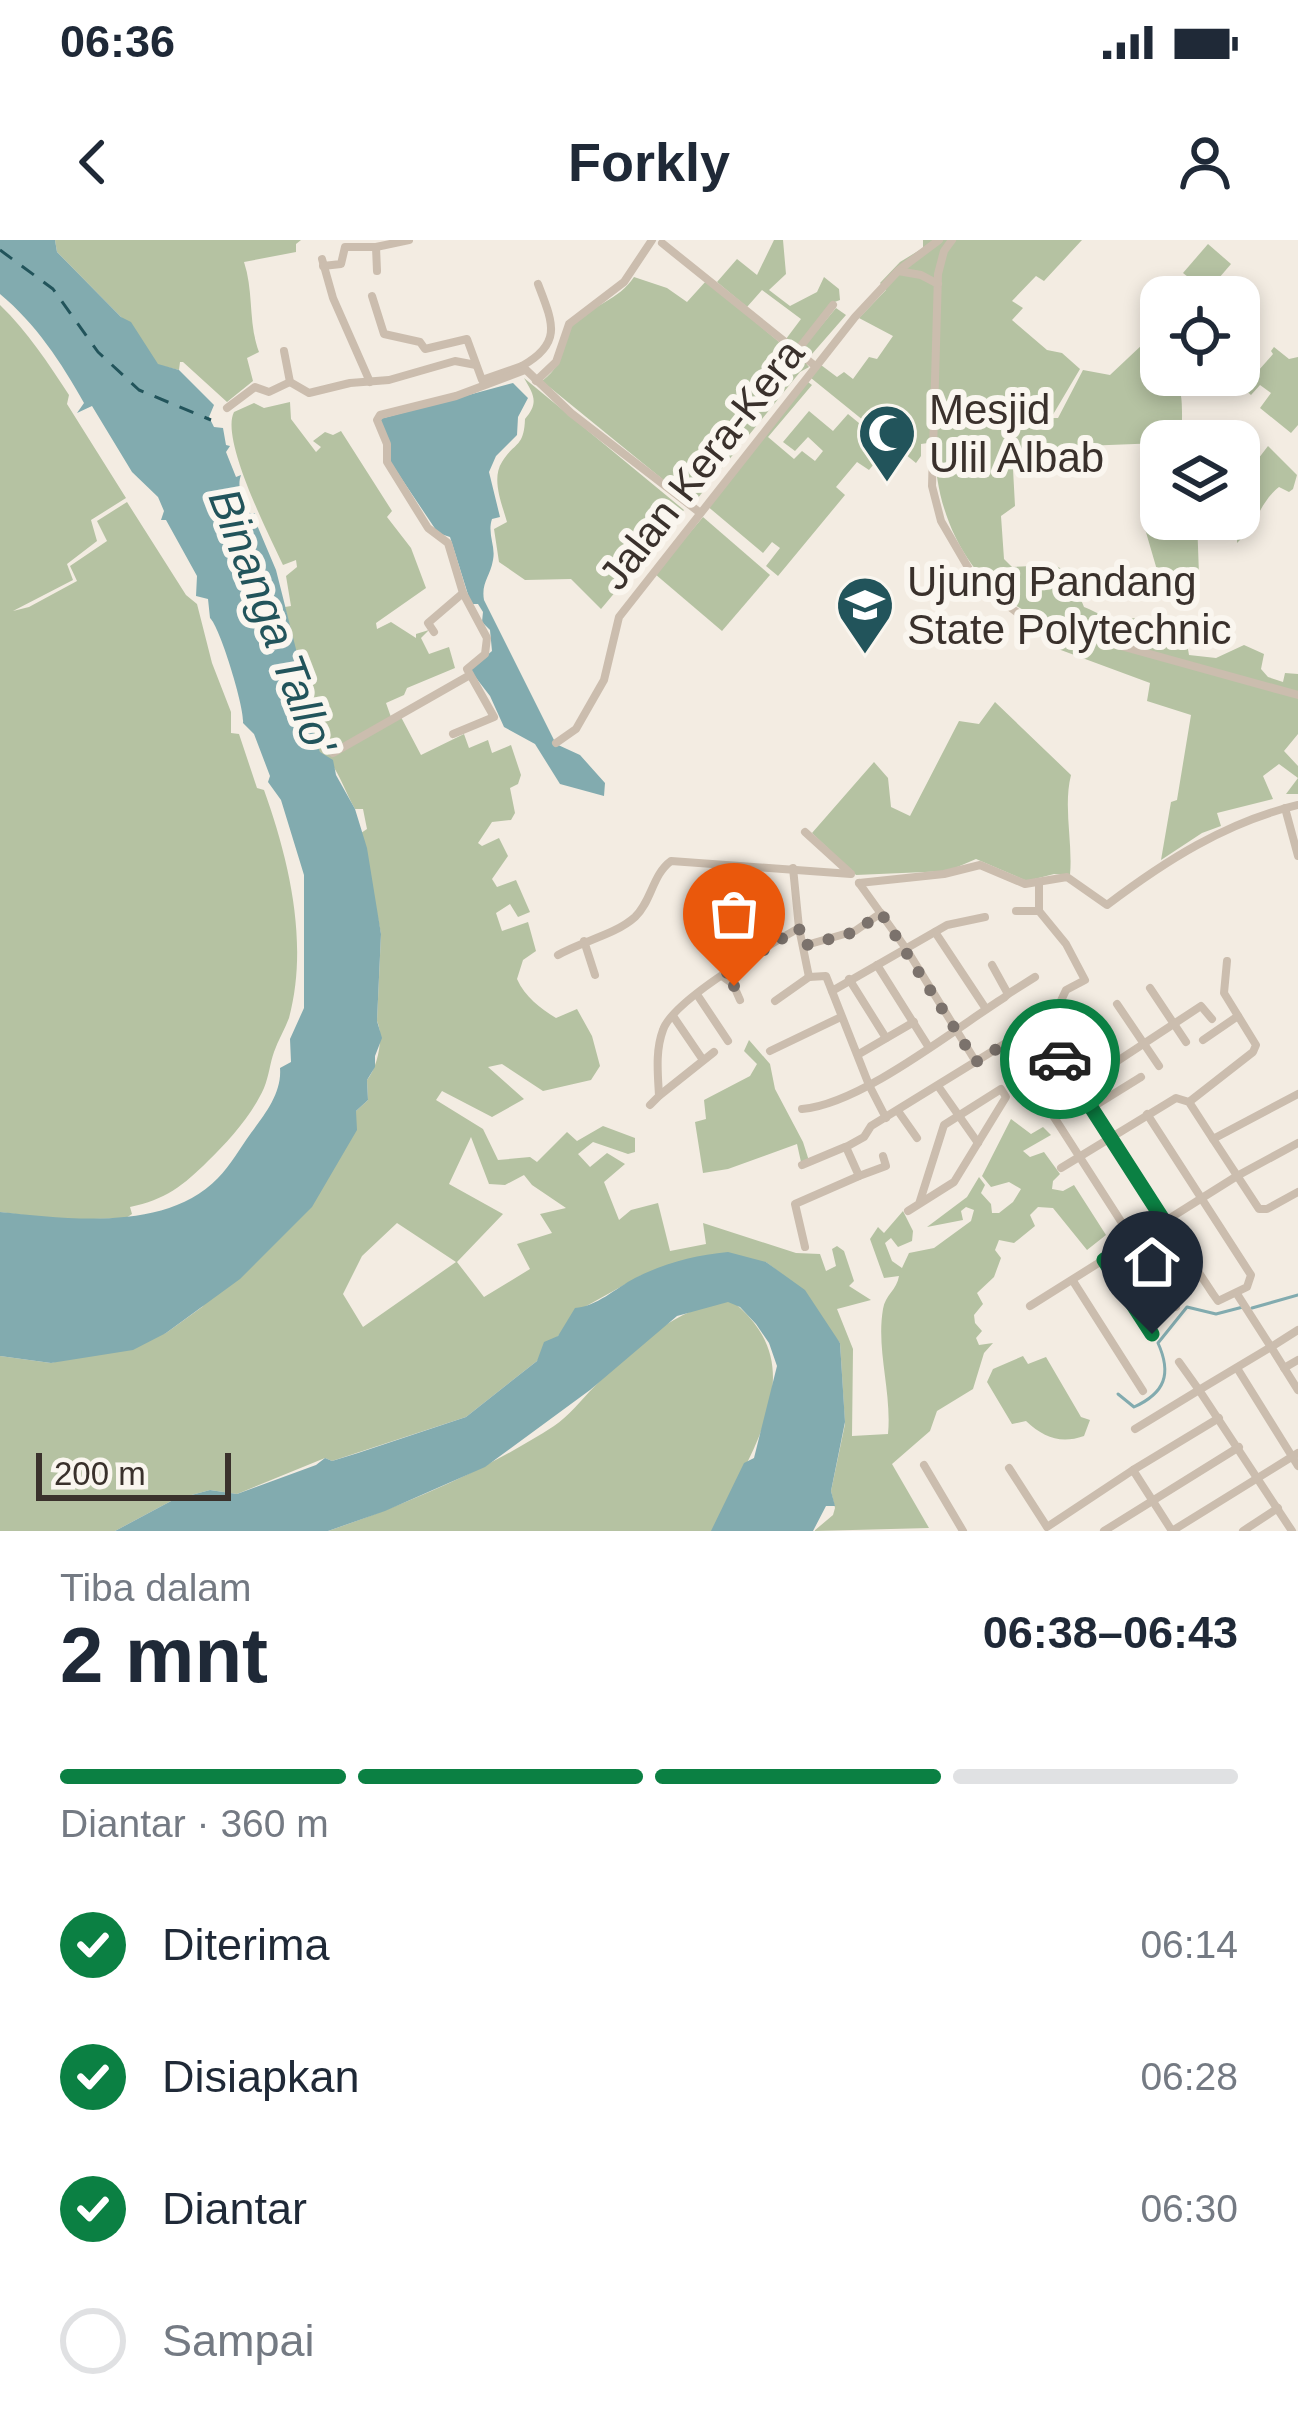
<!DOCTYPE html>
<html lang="id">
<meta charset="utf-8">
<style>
:root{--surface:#fff;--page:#f6f6f7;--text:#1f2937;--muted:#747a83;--line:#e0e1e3;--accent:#0b8043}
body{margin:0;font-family:Arial,sans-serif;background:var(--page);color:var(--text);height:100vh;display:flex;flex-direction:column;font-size:45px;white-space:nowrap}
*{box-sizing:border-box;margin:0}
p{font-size:39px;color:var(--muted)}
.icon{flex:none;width:66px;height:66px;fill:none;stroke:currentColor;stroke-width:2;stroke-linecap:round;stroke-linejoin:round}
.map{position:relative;height:1291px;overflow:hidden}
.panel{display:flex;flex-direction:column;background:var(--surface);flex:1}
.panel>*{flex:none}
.controls{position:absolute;left:1140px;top:36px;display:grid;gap:24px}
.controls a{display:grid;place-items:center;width:120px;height:120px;border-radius:24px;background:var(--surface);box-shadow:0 6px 18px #0003;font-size:60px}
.scale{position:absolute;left:36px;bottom:30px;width:195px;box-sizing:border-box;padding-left:12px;border:6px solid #3a312c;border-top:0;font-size:33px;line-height:42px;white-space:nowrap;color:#3a312c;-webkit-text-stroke:9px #faf6ef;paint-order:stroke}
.pin{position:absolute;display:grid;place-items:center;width:102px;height:102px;color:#fff;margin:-123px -51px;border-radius:50% 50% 50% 0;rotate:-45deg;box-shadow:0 0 12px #0007}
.pin .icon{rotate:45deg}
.courier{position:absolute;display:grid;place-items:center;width:120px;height:120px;margin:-60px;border:9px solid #0b8043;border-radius:50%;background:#fff;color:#222;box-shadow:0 3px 15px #0007}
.headline em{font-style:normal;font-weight:700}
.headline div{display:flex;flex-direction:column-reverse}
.headline{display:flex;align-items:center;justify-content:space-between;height:204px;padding:0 60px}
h1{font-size:78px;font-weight:700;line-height:90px}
.bar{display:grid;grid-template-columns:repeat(4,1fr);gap:18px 12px;align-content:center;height:144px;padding:0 60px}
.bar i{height:15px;border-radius:9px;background:var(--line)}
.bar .selected{background:var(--accent)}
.bar p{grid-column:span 4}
ol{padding:0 60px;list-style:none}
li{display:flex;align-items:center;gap:36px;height:132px}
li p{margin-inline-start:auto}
li .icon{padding:12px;border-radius:50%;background:var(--accent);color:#fff;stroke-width:4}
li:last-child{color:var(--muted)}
li i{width:66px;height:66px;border:6px solid var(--line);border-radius:50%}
.status{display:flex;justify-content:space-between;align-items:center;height:84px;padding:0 60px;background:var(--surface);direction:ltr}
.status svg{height:33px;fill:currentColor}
header{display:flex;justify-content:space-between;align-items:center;height:156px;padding:0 60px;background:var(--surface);font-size:54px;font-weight:700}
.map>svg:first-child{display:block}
.green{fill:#b5c2a2;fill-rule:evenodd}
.water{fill:#82abaf}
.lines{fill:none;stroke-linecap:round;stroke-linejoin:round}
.stream{stroke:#82abaf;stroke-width:3}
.ferry{stroke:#22545b;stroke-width:3;stroke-dasharray:15 12;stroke-linecap:butt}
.minor{stroke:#cbbdae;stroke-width:8}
.done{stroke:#7b726c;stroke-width:12;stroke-dasharray:0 21.6}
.route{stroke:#0b8043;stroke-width:15}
.labels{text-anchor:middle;stroke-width:12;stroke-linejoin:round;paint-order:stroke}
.poi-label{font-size:42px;fill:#3a312c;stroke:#faf6ef;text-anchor:start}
.street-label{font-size:42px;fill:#3a312c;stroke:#faf6ef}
.water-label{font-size:45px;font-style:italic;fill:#22545b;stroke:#faf6ef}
</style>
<div class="status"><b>06:36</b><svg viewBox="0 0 49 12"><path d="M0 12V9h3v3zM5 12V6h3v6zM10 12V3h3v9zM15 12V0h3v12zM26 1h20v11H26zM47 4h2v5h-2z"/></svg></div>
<header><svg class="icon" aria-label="back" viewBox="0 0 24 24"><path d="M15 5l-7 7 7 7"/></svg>Forkly<svg class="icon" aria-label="person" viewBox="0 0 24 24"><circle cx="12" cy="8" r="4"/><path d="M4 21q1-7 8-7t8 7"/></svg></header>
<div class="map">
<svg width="1298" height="1291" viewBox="0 0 1298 1291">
<rect width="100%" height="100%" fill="#f3ece2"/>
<g class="green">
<path d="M55,0H301L296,4V12L244,22C254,52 248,83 259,112L247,118L253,141L227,162L183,122H180L179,130L158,125L121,77L57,12Z"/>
<polygon points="774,0 783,0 786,34 769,50 790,66 817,52 824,37 839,49 840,60 832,63 797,107 786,99 801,79 762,50 747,67 717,42 737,19 757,35"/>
<path d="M923,0H1082L1044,41L1036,36L1012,61L1023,68L1012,80L1047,110L1062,113L1080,129L1051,178H1058L1083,130L1110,135L1161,87V135H1174C1183,150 1182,166 1182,183L1161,203L1083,206V230L1045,233L1040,217H999L998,227L1013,229L1015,266L1001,276L1004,319L1012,327L1054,325L1070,333L1084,367C1092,370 1103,377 1112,378C1146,381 1151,369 1185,392L1189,415L1216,418L1244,405L1264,414L1261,429L1268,437L1283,442L1285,433L1298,434V494L1284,511L1298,526V554H1286L1298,538L1279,524L1263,536L1273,559L1217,573L1221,586L1202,593L1161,620L1171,562L1177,560L1191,475L1147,461L1150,443L1050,406L1056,383C976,362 933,280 935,202L921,204V216L916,223L811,138L821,125L837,137L844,132L853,139L869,117L877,119L893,96L859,78L886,50L880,43L900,22L923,8Z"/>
<polygon points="1208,4 1231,24 1207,52 1183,33"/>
<path d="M634,37L667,48L687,62L706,41L796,116L836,68L846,75L805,122L809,127L800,132L693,264L542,141C571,119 557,102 574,84C592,65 619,60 634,37Z"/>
<path d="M0,65C28,92 48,123 69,155L67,164L126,258L91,280L97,301L67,324L73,340L13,371L29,367L77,341L70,326L107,301L97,281L127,262L186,355L197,364L212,423L231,472V493L239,494L257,548L264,550C289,620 309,703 289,778C285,789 278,800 274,812C270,823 269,836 264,848C252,875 229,901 208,921C184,945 165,960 130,967L132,974L126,978L61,980L0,972Z"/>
<polygon points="1274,107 1289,119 1298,117 1298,185 1291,193 1260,168 1271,153 1260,145 1251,155 1228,135 1239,135 1239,115 1258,131 1273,114 1271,111"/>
<path d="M524,138L684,270L601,369L571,339L525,340L499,322L494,289L507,282C502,264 491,239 502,222C514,202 524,208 525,179C539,163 534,155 524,138Z"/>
<polygon points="808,142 812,145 768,197 794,219 802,211 815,221 823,211 808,197 795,211 783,202 809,171 833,191 848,174 888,207 869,230 857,222 836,247 845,255 778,336 766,326 780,308 772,302 763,313 706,265"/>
<path d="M290,162L291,179L316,212L321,207L313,201L325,192L333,195L341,191L392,271L387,277L411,308L426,348L376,383L377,389L391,382L416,398V394L429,390L421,398L429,414L449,407L455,428L407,448L404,455L386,463L392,480L401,477L421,515L464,494L469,508L488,500L492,513L511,505L521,535L518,544L510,548L515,573L511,580L492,582L478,603L482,606L499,598L508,616L492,639L497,647L516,640L530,672L518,677L510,664L496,673L502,691L528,682L536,711L523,720L517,739C525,757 540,768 556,778L577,769L592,796L600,826L591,840L543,851L502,824L488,827L524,859L492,877L442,851L436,860L483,889L498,920L530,917L537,922L567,892L577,901L603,886L635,898V912L628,914L593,902L578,914L590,927L607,913L625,924L604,942L619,980L631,970L658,963L670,1011L706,1004L703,983L796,1013L820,1014L826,1031L836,1026L832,1009L837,1006L844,1011L854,1041L849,1046L871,1060L837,1069L853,1109L852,1196L888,1194C892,1152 876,1110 883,1069C885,1055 897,1050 899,1036L884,1038L870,999L878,987L884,993L903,971L913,991L912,1001L898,1007L891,998L885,1003L892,1021L902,1028L909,1013L934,1008L971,981L974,970L966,967L961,971L963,980L927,987L967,957L979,937L985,945L981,953L991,964L992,973H999L1013,962L1021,949L1009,942L991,947L982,936L1011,879L1031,894L1043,887L1051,895L1023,911L1030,917L1044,912L1060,934L1053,941L1052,949L1063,951L1074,945L1106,995L1087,1010L1053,968L1038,967L1030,975L1035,986L1014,1003L999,1000L995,1010L1001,1018L994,1037L977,1053L983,1064L974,1075L975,1083L982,1091L976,1098L979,1105L993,1103L984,1113L973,1149L937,1171L930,1191L892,1224L929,1288L814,1291L833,1275L835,1268L831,1251L845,1184L840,1103L783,1035L766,1022L642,1035L581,1069L537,1121L466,1177L332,1221L325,1218L237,1254L210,1250L173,1260L115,1291H0V1116L51,1123L166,1093L202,1067L355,885L356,871L368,860L367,840C378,826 384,797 377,781L381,694L361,593L367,589L363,569H355C344,550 336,522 320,513L299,445L300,434L285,367L291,366L286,336L297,327L296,320L283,325C269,295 220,199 234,172L254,163L264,168ZM471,897L489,944L505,945L524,935L532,945L566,968L540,974L552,993L517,1004L530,1029L484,1057L457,1022L503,974L449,944ZM397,983L456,1022L363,1087L343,1054L362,1016Z"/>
<path d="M1268,206L1297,235L1293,249L1289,252L1279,247C1260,262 1256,286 1237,303L1239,244Z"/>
<polygon points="1150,215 1161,215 1161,279 1197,279 1199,335 1176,337 1157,330 1143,282 1142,261 1155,254"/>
<polygon points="703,277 770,335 722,391 655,334"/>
<path d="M995,462L1071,535C1063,567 1073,603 1070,635L1054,634L1027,641L976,619L948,631L856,635L812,593L874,522L888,538L891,567L910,576L959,481L979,484Z"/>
<polygon points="749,800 770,824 775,849 803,902 810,924 801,922 797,904 728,929 703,933 695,882 706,879 704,860 750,836 757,824 744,811"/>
<path d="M732,1061C819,1130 745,1214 715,1291H328C407,1264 484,1231 554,1186C569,1176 581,1160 594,1147C631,1109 677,1065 732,1061Z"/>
<path d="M1023,1116L1028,1124L1046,1117L1081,1177L1090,1180L1084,1196C1061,1204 1044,1198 1026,1181L1012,1184L987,1142L993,1129Z"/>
</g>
<g class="water">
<path d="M0,0H55L57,12L121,77L131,82L158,124L179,130L214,165L209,177L214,187L223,188L226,205L230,206L226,212L236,237L241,235C236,249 244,261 250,273H255L254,278L276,330L300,425L299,445L320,512L333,520L336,535L355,569L367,608L381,694L377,781L382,798L375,816V827L367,840L368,860L356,871L357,890L312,967L240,1039L166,1093L133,1110L51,1123L0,1116V972C68,979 166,992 218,938C230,926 240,908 251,893C265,874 282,853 280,828L291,822L290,799L304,768V635L281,560L268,542L270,536L254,494L243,483C245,469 220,387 210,378L208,359L196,356L197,336L166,280H161L164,271L158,257L132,232L92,166L77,173L84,163C61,122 36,84 0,54Z"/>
<path d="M513,143L528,158L518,177L517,195L496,216L489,232L500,277L492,279C487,294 496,306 493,320C490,337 481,343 484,360L556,504L580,515L605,543L604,556L560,544L535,504L504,487L490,456L470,430L492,411L490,390L482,382L483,372L478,364H471L450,297L438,293L387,217L390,205L380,179Z"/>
<path d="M728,1012L766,1022L805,1050L840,1103L845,1182L831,1251L835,1266H826L813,1291H711L744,1223L754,1218L777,1126L769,1103L756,1084L740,1067L728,1062L677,1076L590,1150L485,1227L385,1271L328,1291H115L173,1260L210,1250L237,1254L316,1225L325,1218L332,1221L358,1213L466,1177L537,1121L544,1102L558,1096L575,1068C596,1067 616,1048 635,1038C665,1023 695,1015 728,1012Z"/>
</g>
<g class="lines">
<g class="stream">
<polyline points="1252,1068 1298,1055"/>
<path d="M1118,1154L1134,1167C1165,1153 1172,1134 1158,1103L1187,1067L1216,1074L1243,1067"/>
</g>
<polyline class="ferry" points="0,10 53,49 98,112 139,150 211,180"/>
<g class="minor">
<polyline points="952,0 944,11 938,34 932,246 941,281 976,341 1027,380 1298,455"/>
<polyline points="662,3 814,125"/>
<polyline points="376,7 409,0"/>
<polyline points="322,19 333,58 370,142"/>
<polyline points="323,26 341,24 345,7 376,7 377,31"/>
<polyline points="899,30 939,0"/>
<polyline points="372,56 384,94 420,102 425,109 467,99 482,140 522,126 571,173 699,272"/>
<polyline points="284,111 290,142 309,153 350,143 389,140 455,121 476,125"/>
<polyline points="797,111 833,65"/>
<path d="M522,126C563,103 553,83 538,44"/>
<polyline points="536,141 556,122 569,84 624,42 652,0"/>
<polyline points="227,168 255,147 269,152 290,142"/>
<polyline points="434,392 428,383 463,353"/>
<polyline points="453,494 494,477 467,429 485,414 487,398 463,353 448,303 428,288 387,222 387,204 377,180 380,175 456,156 525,130"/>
<polyline points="556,503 576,489 604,440 619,377 855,77 898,31 921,35 938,44"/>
<polyline points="333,513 470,435"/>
<polyline points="1285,568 1298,616"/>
<polyline points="805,592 849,632"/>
<polyline points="793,628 799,688"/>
<path d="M859,643L944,634L980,625L1025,644L1067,637L1107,665C1165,621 1226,582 1298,565"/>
<polyline points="859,643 907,710 976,822"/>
<polyline points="1016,671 1039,671"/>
<polyline points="935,692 986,769"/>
<polyline points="584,701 595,735"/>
<polyline points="803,706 855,691 881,673"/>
<path d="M558,715C582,701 615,695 635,677C652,661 652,635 671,621L851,634"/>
<polyline points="877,725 928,806"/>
<polyline points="722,736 733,744 740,760"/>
<polyline points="849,739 886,798"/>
<polyline points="1150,748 1186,802"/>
<polyline points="832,751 947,685 985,677"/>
<polyline points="1008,754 1035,737"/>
<polyline points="698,756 728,801"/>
<polyline points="775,761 809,737 826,736 869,845 886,878"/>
<polyline points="1117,764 1159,826"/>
<polyline points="673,776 703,820"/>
<polyline points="1087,783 1115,823"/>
<polyline points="1035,785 1213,1054 1218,1061 1247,1047 1251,1035 1147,874"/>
<polyline points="1203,800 1238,776"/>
<polyline points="1055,810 1025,828 1025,832 1176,1067"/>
<polyline points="770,811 841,777"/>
<polyline points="859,814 914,782"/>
<polyline points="938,846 978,903"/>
<polyline points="1078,847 1201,766 1212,779"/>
<polyline points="660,855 714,812"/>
<polyline points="1189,862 1253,812 1256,805 1224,753 1227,721"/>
<path d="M650,865L659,856C658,835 655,811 663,790C673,760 769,705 799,688L809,737"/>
<polyline points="1091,868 1141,837"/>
<path d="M802,869C861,864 953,790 1005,757L1008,754L992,725"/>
<polyline points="898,871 917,898"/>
<polyline points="1213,899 1259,969 1267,969 1298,952"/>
<polyline points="802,925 845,907"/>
<polyline points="1061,928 1176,858 1189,862 1213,899 1298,854"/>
<polyline points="859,936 886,926 883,916"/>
<polyline points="908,971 954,942 1006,857 1001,849 944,885 919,964"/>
<polyline points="805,1007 795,964 859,936 846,907 864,897 871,886 1035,785 1059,765 1066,750 1085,740 1066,704 1039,671 1039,643"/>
<polyline points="1104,1020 1152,1094"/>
<polyline points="1073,1041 1143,1151"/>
<polyline points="1237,1054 1271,1107 1199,1150 1292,1291"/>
<polyline points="1030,1066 1237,936 1298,903"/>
<polyline points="1298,1090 1271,1107 1298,1150"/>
<polyline points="1237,1128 1298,1226"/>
<polyline points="1284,1128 1298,1120"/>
<polyline points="1135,1189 1199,1150 1179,1122"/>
<polyline points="924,1225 963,1291"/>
<polyline points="1009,1228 1047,1287 1133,1230"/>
<polyline points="1104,1291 1239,1207"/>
<polyline points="1172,1291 1133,1230 1219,1178"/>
<polyline points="1172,1291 1298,1213"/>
<polyline points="1243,1291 1278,1268"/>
</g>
</g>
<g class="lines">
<polyline class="done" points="734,746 722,736 799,688 803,706 855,692 881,673 976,822 1035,785 1060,819"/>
<polyline class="route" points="1060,819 1164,981 1104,1020 1152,1094"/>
</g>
<defs>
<symbol id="mosque-pin" viewBox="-11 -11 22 30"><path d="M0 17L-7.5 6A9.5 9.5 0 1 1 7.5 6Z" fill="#22545b" stroke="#faf6ef"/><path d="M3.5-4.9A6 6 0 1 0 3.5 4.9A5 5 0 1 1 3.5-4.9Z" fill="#fff"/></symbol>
<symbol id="university-pin" viewBox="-11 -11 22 30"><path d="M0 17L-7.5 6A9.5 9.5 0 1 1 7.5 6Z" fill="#22545b" stroke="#faf6ef"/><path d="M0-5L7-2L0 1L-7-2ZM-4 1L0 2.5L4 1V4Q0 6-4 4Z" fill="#fff"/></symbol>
</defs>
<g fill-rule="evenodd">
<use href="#mosque-pin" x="854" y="160" width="66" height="90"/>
<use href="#university-pin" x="832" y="332" width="66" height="90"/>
</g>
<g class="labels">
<g class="poi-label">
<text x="929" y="184">Mesjid<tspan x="929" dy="48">Ulil Albab</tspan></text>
<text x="907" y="356">Ujung Pandang<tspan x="907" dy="48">State Polytechnic</tspan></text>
</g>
<g class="street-label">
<text transform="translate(701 224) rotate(-52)" y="15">Jalan Kera-Kera</text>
</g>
<g class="water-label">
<text transform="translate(273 381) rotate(69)" y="16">Binanga Tallo'</text>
</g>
</g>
</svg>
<div class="controls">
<a><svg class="icon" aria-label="locate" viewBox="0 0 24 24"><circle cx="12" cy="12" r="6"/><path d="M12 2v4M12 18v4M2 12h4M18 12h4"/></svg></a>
<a><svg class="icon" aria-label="layers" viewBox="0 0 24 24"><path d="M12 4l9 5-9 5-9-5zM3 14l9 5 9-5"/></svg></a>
</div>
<div class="scale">200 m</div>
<div class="pin" style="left:734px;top:746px;background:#ea580c"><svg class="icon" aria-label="bag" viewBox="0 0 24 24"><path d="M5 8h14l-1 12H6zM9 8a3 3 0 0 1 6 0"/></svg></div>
<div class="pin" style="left:1152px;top:1094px;background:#1f2937"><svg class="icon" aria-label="home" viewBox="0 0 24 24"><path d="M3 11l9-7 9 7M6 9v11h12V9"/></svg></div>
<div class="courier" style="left:1060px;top:819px"><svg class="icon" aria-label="car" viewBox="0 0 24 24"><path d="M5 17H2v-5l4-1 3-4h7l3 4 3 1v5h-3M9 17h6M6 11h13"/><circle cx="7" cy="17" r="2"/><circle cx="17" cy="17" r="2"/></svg></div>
</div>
<section class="panel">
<div class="headline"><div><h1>2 mnt</h1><p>Tiba dalam</p></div><em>06:38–06:43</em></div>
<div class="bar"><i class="selected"></i><i class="selected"></i><i class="selected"></i><i></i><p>Diantar · 360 m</p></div>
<ol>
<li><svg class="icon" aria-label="check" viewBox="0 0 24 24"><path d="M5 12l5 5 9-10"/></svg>Diterima<p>06:14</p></li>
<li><svg class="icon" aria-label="check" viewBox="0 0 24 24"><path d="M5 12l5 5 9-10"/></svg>Disiapkan<p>06:28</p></li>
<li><svg class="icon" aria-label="check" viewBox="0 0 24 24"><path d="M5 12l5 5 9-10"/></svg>Diantar<p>06:30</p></li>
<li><i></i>Sampai</li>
</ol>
</section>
